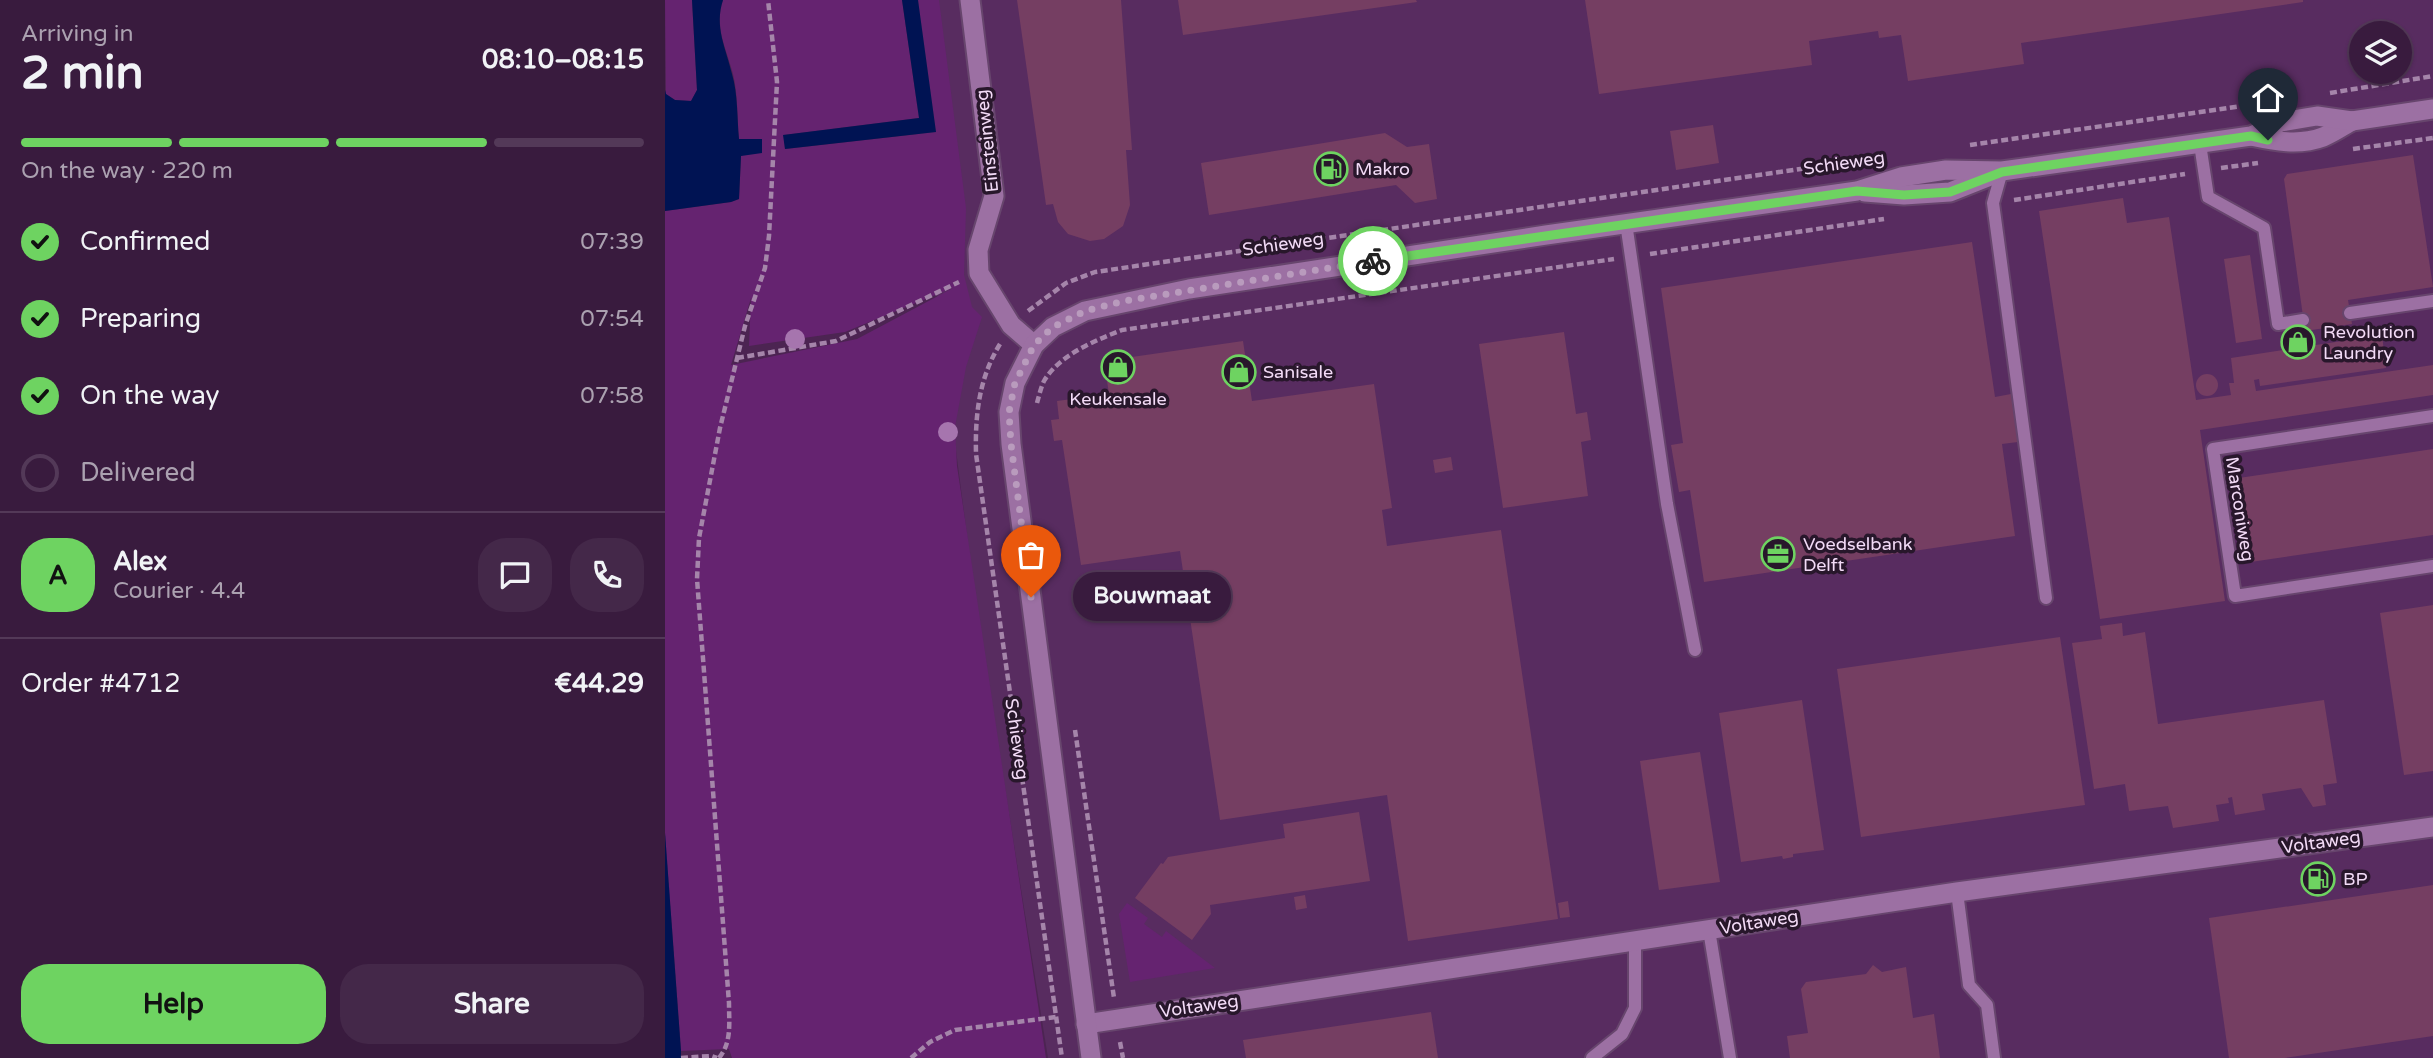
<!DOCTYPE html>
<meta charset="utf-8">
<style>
:root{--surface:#391b3e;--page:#442849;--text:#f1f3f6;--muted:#aba1b0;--line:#533958;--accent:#6ed361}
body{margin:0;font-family:"Varela Round",sans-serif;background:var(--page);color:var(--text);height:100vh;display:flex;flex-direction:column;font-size:26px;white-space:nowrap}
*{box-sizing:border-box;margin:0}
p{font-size:23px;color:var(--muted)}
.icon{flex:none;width:38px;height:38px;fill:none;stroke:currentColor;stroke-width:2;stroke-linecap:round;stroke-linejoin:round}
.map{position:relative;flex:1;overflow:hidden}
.details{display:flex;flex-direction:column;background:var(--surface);width:665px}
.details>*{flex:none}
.buttons{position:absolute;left:1684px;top:21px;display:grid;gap:14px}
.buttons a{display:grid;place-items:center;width:63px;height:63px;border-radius:50%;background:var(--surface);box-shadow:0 2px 5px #0004,0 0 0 2px var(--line);font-size:35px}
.pin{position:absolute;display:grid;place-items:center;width:60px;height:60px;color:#fff;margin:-72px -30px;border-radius:50% 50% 50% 0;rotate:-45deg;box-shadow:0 0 7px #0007}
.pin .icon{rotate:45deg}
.courier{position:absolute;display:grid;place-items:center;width:70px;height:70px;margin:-35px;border:5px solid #6ed361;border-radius:50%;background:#fff;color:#222;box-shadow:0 2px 9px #0007}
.bubble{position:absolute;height:49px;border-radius:24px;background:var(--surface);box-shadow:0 2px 5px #0004,0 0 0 2px var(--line);font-size:23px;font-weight:800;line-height:49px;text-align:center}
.overview em{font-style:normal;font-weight:800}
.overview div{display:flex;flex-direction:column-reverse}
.overview{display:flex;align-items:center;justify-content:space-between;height:119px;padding:0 21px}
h1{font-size:46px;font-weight:800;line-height:52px}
.bar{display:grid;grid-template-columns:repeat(4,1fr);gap:10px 7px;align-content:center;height:84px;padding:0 21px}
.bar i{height:9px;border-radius:5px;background:var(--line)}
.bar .selected{background:var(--accent)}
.bar p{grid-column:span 4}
.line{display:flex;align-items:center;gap:18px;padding:0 21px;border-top:2px solid var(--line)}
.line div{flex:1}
.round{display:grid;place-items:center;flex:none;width:74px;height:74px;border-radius:28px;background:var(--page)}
ol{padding:0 21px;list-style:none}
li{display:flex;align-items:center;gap:21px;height:77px}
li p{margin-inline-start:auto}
li .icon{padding:7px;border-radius:50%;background:var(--accent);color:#111;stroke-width:4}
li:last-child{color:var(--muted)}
li i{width:38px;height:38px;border:4px solid var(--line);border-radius:50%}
.cta{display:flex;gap:14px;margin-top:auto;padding:14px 21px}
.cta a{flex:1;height:80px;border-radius:28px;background:var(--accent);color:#111;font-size:28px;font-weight:800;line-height:80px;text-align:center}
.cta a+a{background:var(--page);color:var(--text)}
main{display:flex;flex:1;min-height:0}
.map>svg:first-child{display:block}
.built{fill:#582c60;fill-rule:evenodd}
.green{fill:#652370;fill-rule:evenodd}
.water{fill:#001353}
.building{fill:#753e62}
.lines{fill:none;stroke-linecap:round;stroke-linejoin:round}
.service-casing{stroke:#67456d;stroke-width:16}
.minor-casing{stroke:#67456d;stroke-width:23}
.tertiary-casing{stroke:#67456d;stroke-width:23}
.path{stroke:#a585aa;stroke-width:4.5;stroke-dasharray:7 3.5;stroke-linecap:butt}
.service{stroke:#9c70a3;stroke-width:12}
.minor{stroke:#9c70a3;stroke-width:19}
.tertiary{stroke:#9c70a3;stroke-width:19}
.tree{fill:#a675ae}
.done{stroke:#b99bbd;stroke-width:7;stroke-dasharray:0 12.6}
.route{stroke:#6ed361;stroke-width:9}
.labels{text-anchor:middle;stroke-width:7;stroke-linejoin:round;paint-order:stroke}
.street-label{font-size:18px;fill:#f3dbf7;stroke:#28172b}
.poi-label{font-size:18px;fill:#f3dbf7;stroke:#28172b;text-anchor:start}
</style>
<main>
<section class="details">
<div class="overview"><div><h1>2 min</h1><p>Arriving in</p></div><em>08:10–08:15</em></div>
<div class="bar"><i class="selected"></i><i class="selected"></i><i class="selected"></i><i></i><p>On the way · 220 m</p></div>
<ol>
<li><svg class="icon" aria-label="check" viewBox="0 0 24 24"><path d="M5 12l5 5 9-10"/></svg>Confirmed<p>07:39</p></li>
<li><svg class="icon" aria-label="check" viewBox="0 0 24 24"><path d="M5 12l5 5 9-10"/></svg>Preparing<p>07:54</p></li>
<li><svg class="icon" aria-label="check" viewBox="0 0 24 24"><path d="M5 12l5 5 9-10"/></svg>On the way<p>07:58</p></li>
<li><i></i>Delivered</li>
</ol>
<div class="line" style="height:126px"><b class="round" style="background:var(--accent);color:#111">A</b><div><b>Alex</b><p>Courier · 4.4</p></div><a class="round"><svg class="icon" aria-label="chat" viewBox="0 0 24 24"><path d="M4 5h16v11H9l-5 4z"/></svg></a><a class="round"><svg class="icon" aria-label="phone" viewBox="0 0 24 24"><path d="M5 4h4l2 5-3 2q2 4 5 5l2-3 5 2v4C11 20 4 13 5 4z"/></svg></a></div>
<div class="line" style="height:91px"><div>Order #4712</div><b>€44.29</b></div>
<div class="cta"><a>Help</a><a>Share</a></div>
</section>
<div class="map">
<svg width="1768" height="1058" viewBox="0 0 1768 1058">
<rect width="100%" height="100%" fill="#4c2452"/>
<path class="built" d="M241,0H1768V1058H383L312,613L276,334ZM1696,33H1734V72H1696Z"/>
<g class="green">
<polygon points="0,0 27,0 32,90 26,101 10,100 1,94"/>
<path d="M58,0H237L254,118L119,135L120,149L271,132L253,0H274L301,208L299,275L307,307L317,317L301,367L290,427L292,466L381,1058H67L64,1049L16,1051L0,833V211L66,202L74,199L76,156L97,146V139H74C72,118 73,94 68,74C61,48 49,27 58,0ZM290,287L192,339L66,365L86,298L84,346L180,332Z"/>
<polygon points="462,903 483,918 479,924 497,937 501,931 550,968 465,982 454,914"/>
</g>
<g class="water">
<path d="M27,0H58C49,27 61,48 67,74C73,94 72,118 74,139H97V153L76,156L74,199L66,202L0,211V90L1,94L10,100L26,101L32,90Z"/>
<polygon points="237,0 253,0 271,132 120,149 118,135 254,118"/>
<polygon points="0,833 16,1051 16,1058 0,1058"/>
</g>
<g class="building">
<polygon points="352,0 456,0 467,150 461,150 465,205 458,226 439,239 425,241 403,234 393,222 388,204 381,205"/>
<polygon points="513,0 751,0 752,2 518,35"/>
<polygon points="920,0 1638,0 1638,2 1356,43 1359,64 1243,81 1236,35 1214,38 1213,31 1144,41 1147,65 934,94"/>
<polygon points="1048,125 1054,163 1011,170 1005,131"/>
<polygon points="720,133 742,147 764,144 772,199 750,203 731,185 544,215 536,163"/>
<polygon points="1748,155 1768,287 1683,300 1687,324 1640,331 1619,179 1622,174"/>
<polygon points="1458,198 1462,223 1504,217 1531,400 1566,395 1564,383 1569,383 1566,358 1717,335 1721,368 1595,386 1594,379 1589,380 1591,391 1768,365 1768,395 1535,430 1560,601 1435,619 1374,211"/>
<polygon points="1307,242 1330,397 1346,394 1353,442 1337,444 1350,536 1039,582 1025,490 1014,492 1006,445 1018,443 996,288"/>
<polygon points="1585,255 1597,339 1571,343 1559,259"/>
<polygon points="899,332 911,414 922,412 926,440 916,442 923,496 838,508 814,344"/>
<polygon points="578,341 587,401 709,384 727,508 717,510 722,546 836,530 893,919 743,941 722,795 555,820 515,551 416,565 397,440 389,441 386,420 394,419 392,401 444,394 439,361"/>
<circle cx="1542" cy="385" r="11"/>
<polygon points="1768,449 1768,535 1579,563 1567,479"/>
<polygon points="786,457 788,470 770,473 768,460"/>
<polygon points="1768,605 1768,771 1739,775 1715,613"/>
<polygon points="1457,623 1458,636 1480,632 1493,724 1659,700 1672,783 1658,785 1661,805 1648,807 1636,788 1597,794 1600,810 1570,815 1567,797 1563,798 1564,803 1551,805 1554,821 1508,828 1503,806 1464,811 1460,784 1429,789 1407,643 1437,639 1435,626"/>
<polygon points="1395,637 1420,805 1196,837 1172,669"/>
<polygon points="1137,700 1159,850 1128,854 1128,857 1118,859 1117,856 1076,862 1054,713"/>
<polygon points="1035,752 1055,882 994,890 975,761"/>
<polygon points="694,812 705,881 545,905 546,914 527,940 470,898 496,863 498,864 503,857 620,838 618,824"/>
<polygon points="1768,885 1768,1036 1620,1058 1564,1058 1544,918"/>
<polygon points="640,895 642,908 631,910 629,897"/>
<polygon points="903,901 905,917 895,918 893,903"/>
<polygon points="1208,965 1217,972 1241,967 1248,1018 1269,1014 1275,1058 1125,1058 1122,1036 1143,1033 1136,989 1141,982 1201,974"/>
<polygon points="766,1012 773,1058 581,1058 578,1040"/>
</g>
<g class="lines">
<defs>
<g id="service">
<polyline points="1535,144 1543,197 1599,228 1613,324 1638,320"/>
<polyline points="1337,171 1328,203 1381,598"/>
<polyline points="961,223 1002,504 1030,650"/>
<polyline points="1685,313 1768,301"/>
<polyline points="1768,416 1548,449 1570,596 1768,566"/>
<polyline points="1292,892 1304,985 1322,1005 1329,1058"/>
<polyline points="1044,930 1065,1058"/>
<polyline points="927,1058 957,1034 970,1008 970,942"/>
</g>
<g id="minor">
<polyline points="305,0 329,196 313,250 314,273 346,325 369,345"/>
<polyline points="421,1024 1292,892 1768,827"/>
</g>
<g id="tertiary">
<path d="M1586,136C1609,141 1634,146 1658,137C1668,133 1678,126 1687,121"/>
<polyline points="1200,192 1239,195 1285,192 1328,175"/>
<polyline points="426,1058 346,444 344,412 350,383 369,345 388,327 420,311 524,289 881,235 1192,191 1236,177 1281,170 1337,171 1586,136 1616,122 1652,116 1687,121 1768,109"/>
</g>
</defs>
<use href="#service" class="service-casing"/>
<use href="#minor" class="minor-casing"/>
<use href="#tertiary" class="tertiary-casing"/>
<g class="path">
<polyline points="1665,93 1768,76"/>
<polyline points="1305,145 1598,103"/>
<polyline points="1688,149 1768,138"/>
<polyline points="1556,168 1593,163"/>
<polyline points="1349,200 1520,174"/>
<polyline points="985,254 1219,219"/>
<polyline points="363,311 401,283 430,272 1210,158"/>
<path d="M335,344C314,378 310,415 311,454L397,1058"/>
<polyline points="72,358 171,341 294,282"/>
<path d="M372,403C374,396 376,387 379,381C394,355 431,340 457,330L949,259"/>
<polyline points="410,730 449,998"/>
<polyline points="455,1042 458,1058"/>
<polyline points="16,1058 46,1056 52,1058"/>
<path d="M54,1058C67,1042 64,1023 64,1003L32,579L34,538L55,428L80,326L100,268L104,236L112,82L103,0"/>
<polyline points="246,1058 265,1042 290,1030 391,1017"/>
</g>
<use href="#service" class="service"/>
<use href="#minor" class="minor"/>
<use href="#tertiary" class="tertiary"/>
</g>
<g class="tree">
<circle cx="130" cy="339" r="10"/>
<circle cx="283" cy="432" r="10"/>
</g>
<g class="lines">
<polyline class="done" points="366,597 346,444 344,412 350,383 369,345 388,327 420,311 459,301 708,261"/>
<polyline class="route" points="708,261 1192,191 1239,195 1285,192 1337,172 1586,136 1603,140"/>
</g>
<defs>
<symbol id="fuel-ring" viewBox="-11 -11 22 22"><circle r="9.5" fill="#28172b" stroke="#6ed361" stroke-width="1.5"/><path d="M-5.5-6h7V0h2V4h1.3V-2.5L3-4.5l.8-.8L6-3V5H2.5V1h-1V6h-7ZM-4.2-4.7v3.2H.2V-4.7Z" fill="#6ed361"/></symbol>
<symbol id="shop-ring" viewBox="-11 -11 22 22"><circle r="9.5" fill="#28172b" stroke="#6ed361" stroke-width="1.5"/><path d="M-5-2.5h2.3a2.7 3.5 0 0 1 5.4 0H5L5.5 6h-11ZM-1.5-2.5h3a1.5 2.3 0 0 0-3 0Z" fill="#6ed361"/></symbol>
<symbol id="office-ring" viewBox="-11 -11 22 22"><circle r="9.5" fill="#28172b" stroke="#6ed361" stroke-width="1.5"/><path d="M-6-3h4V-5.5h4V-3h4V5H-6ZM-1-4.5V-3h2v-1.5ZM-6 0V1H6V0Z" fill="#6ed361"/></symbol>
</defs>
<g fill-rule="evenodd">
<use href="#fuel-ring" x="647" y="150" width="38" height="38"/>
<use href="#shop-ring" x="1614" y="323" width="38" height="38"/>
<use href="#shop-ring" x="434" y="348" width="38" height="38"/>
<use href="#shop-ring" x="555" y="353" width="38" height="38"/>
<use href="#office-ring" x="1094" y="535" width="38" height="38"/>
<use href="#fuel-ring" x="1634" y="860" width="38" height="38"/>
</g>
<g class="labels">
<g class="street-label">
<text transform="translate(322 141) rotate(-96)" y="6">Einsteinweg</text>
<text transform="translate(1179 163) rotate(-8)" y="6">Schieweg</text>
<text transform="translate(618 244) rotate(-8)" y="6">Schieweg</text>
<text transform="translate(1575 509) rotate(81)" y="6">Marconiweg</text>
<text transform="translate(352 739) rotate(82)" y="6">Schieweg</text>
<text transform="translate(1656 842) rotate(-8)" y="6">Voltaweg</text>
<text transform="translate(1094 922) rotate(-9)" y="6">Voltaweg</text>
<text transform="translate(534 1006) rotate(-8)" y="6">Voltaweg</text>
</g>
<g class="poi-label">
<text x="690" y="175">Makro</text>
<text x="1658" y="338">Revolution<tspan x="1658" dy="21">Laundry</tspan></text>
<text x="598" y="378">Sanisale</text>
<text x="453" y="405" text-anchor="middle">Keukensale</text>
<text x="1138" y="550">Voedselbank<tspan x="1138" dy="21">Delft</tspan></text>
<text x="1678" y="885">BP</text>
</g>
</g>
</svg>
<div class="buttons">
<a><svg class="icon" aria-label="layers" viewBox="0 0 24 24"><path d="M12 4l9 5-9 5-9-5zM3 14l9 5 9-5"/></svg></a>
</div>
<div class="pin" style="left:366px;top:597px;background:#ea580c"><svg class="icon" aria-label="bag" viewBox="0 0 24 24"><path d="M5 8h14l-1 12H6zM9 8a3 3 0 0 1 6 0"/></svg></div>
<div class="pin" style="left:1603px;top:140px;background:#1f2937"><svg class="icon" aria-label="home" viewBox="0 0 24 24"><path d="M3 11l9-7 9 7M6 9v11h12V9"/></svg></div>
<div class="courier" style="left:708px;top:261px"><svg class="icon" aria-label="bike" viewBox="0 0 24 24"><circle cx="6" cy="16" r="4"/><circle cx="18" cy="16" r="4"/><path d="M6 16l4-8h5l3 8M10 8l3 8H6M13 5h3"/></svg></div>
<div class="bubble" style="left:408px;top:572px;width:158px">Bouwmaat</div>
</div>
</main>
